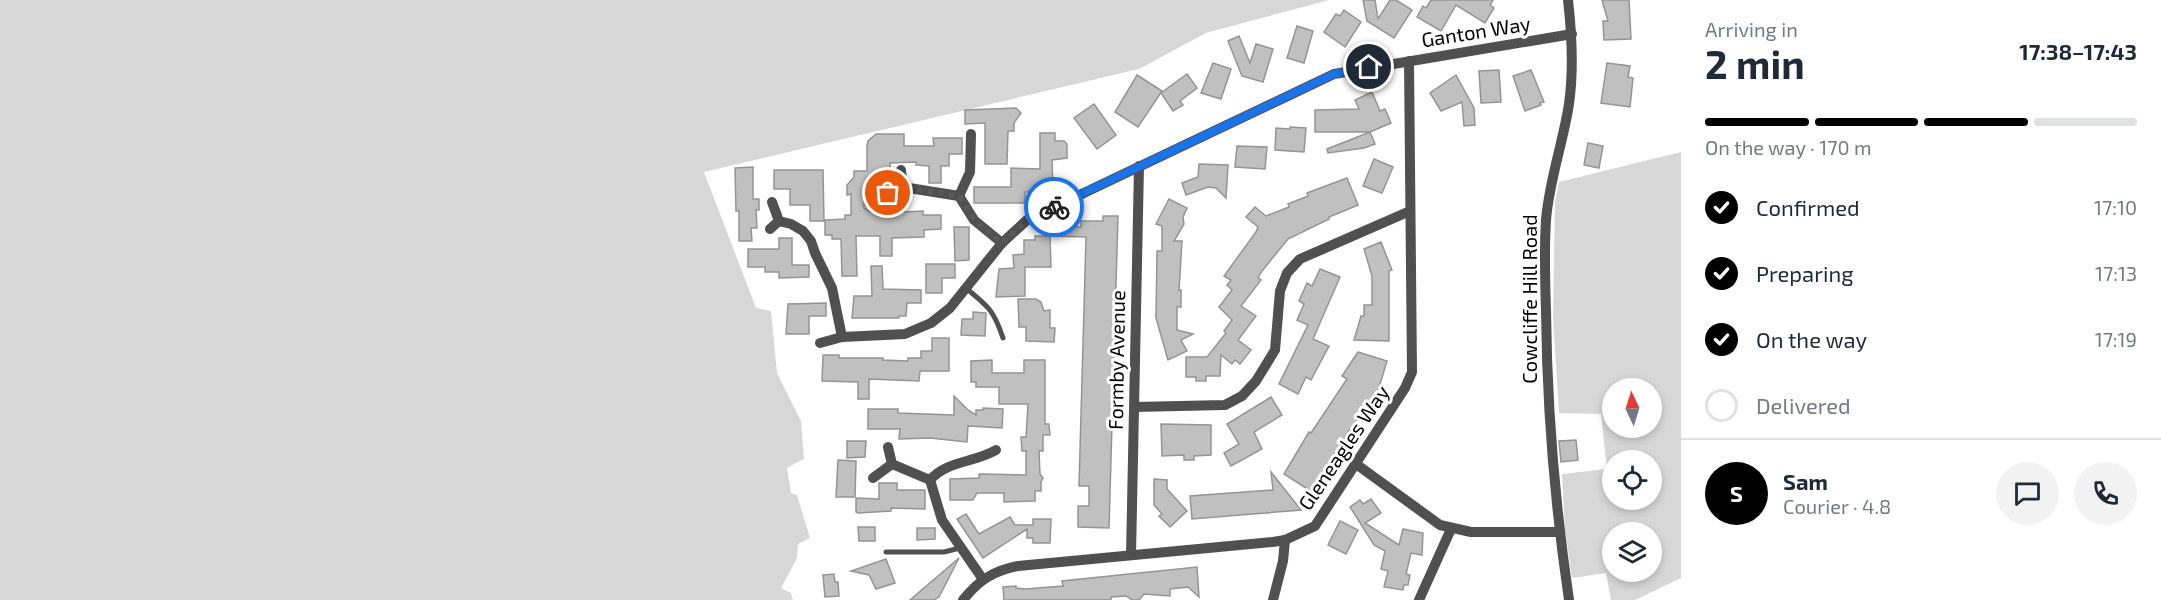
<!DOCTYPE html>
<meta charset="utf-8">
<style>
:root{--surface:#fff;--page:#f2f2f3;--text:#1f2937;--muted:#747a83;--line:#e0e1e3;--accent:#000}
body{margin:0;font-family:"Exo 2",sans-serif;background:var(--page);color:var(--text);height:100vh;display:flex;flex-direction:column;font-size:22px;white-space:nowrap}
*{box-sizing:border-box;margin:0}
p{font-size:20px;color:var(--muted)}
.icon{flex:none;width:33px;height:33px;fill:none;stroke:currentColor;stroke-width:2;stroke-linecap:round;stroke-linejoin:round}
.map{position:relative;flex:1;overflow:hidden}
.details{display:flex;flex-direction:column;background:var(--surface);width:480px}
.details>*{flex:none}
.needle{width:39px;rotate:356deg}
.tools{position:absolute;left:1602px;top:378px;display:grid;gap:12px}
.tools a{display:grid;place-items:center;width:60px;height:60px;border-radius:50%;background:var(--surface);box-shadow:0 3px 9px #0003;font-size:30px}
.pin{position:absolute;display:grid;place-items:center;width:51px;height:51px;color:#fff;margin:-26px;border:3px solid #fff;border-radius:50%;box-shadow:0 2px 6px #0007}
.courier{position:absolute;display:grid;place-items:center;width:60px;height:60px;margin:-30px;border:4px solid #1a73e8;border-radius:50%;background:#fff;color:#222;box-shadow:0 2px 8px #0007}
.summary em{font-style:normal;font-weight:700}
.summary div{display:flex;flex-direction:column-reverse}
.summary{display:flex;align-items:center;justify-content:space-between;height:102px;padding:0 24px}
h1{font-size:39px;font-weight:700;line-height:45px}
.bar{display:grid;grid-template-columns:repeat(4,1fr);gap:9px 6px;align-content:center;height:72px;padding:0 24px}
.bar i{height:8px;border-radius:4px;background:var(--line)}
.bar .active{background:var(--accent)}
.bar p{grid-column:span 4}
.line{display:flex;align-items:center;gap:15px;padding:0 24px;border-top:2px solid var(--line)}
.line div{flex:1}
.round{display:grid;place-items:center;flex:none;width:63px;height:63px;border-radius:32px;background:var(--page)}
ol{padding:0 24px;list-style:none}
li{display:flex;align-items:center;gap:18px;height:66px}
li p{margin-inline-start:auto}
li .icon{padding:6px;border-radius:50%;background:var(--accent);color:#fff;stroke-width:4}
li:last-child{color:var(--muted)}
li i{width:33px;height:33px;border:3px solid var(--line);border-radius:50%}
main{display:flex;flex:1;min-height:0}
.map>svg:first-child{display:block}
.green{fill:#d7d7d7;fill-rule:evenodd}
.building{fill:#c0c0c0;stroke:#949494;stroke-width:1.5}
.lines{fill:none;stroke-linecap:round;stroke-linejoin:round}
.service{stroke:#505050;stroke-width:5}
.minor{stroke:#505050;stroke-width:10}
.done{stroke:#595959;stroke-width:6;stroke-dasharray:0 10.8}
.route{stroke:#1a73e8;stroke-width:8}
.labels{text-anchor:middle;stroke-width:6;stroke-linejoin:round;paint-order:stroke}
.street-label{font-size:20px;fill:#000;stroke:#fff}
</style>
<main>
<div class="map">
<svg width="1681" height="600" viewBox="0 0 1681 600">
<rect width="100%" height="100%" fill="#fff"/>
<g class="green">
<polygon points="0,0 1329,0 1206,33 1139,69 704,172 756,308 771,311 777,373 801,421 804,459 787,468 791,493 797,495 810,538 798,544 797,558 781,588 791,593 793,600 0,600"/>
<path d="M1681,152V578L1635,600H1611L1606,573L1572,578L1565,529L1562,474L1607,469L1601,414L1559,413L1553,318L1555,201L1559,182ZM1612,388H1652V428H1612ZM1612,460H1652V500H1612ZM1612,532H1652V572H1612Z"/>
</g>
<g class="building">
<polygon points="1363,0 1375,0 1378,19 1390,0 1396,0 1412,10 1394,38 1367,21"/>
<polygon points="1431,0 1493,0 1490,5 1494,8 1485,23 1456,5 1441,31 1417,17 1423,6 1426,8"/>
<polygon points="1602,0 1629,0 1631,39 1604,40 1603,21 1608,21"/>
<polygon points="1344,10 1361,22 1345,47 1324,32 1336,14 1340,16"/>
<polygon points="1297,26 1313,31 1304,63 1287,58"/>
<polygon points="1239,36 1250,63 1256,44 1273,49 1263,82 1242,76 1228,41"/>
<polygon points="1213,63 1231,69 1221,99 1201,93"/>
<polygon points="1607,63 1630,66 1628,77 1633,78 1630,107 1601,103"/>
<polygon points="1499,70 1501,102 1481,103 1479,71"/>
<polygon points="1531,70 1544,102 1540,103 1541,105 1525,111 1513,76"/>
<polygon points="1187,74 1197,88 1180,101 1183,105 1173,111 1161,93"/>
<polygon points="1137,75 1162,91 1138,127 1115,112"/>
<polygon points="1456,75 1474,108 1475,125 1464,126 1462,102 1441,111 1430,93"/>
<polygon points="1372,92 1380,111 1385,109 1391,123 1370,132 1315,132 1315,110 1359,109 1355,100"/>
<polygon points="1094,104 1116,135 1097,149 1074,118"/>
<polygon points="1016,108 1021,113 1014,123 1014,131 1008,131 1007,164 985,164 985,123 965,124 965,110"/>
<polygon points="1290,127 1306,128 1304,152 1275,150 1276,128 1290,129"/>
<polygon points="1370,132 1375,144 1364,148 1328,153 1327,149"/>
<polygon points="1040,133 1055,133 1055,141 1064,141 1067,144 1067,158 1052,160 1053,188 1038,188 1038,192 1025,192 1025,203 974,203 974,187 1011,187 1011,168 1040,169"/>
<polygon points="876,134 904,134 904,146 934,146 933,138 962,138 962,154 949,154 949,166 941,166 941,183 929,183 929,166 916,165 916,162 890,163 890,176 878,177 878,191 864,200 864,208 869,211 878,208 878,211 904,210 904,212 923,211 923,215 941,215 941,229 924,230 924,237 892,238 892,256 880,256 880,236 856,236 857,276 842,276 841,239 832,239 832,235 825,235 825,220 845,219 845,215 851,215 851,194 847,195 847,185 854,177 854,171 867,171 867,146 868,141"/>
<polygon points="1588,143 1603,146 1599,168 1584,165"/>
<polygon points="1237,146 1267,147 1265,169 1235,167"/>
<polygon points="1374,159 1393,167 1382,193 1363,186"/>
<polygon points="1199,164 1228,165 1226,198 1216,188 1208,187 1186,195 1182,183 1198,177"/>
<polygon points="753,167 753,199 759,199 759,210 756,210 757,228 751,228 752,241 739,241 739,211 736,211 735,168"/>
<polygon points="774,170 823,170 824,221 810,221 810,205 790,205 790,189 774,189"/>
<polygon points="1347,178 1358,205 1329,217 1329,219 1288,239 1262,271 1258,278 1261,280 1241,306 1256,316 1238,340 1251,350 1240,364 1235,360 1232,364 1221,355 1220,376 1206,376 1206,381 1196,381 1196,377 1186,377 1186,357 1207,357 1226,333 1224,331 1232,320 1219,307 1232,290 1227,285 1231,280 1224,276 1256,232 1258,227 1246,217 1255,207 1266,216 1289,207 1288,204 1308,196 1307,193"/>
<polygon points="1169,199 1187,208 1183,217 1184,224 1174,241 1182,241 1179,290 1181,290 1181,307 1177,307 1177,330 1193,334 1181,340 1187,351 1168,360 1156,318 1157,251 1162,251 1162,226 1156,224"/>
<polygon points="1103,216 1118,216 1109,528 1078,527 1078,506 1089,506 1089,486 1079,486 1086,237 1051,236 1052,226 1081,227 1081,221 1103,221"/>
<polygon points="954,227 969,227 969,260 955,261"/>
<polygon points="1035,236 1050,236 1051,267 1025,267 1025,296 996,297 999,269 1014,268 1013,255 1024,254 1024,240 1035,240"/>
<polygon points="779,238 792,238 792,265 809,265 809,277 779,278 779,272 765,272 765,267 748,267 748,249 779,249"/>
<polygon points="1381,242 1392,270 1389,271 1389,341 1354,340 1361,316 1364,316 1364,305 1372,305 1372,276 1364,249"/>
<polygon points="926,264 955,264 955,278 942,278 942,293 926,293"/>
<polygon points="871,266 882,266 883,289 921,290 921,303 907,303 906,316 899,316 899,318 852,318 854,296 872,296"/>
<polygon points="1320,269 1340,277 1313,339 1329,346 1311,380 1306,377 1298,394 1279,384 1308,325 1297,320 1304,304 1299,301 1307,283 1312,286"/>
<polygon points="1018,299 1036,299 1041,302 1044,311 1050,310 1050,328 1055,328 1054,342 1026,341 1026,327 1019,327"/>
<polygon points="826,303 826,316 809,316 809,334 786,334 788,304"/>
<polygon points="973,312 986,313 985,336 961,335 962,319 973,319"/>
<polygon points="932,338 949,338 949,371 920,371 919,381 869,379 869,399 858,399 858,382 822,381 823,355 839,355 839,358 883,358 883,360 908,361 908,358 921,358 921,351 932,351"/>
<polygon points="1358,352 1387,361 1378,391 1346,435 1312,492 1284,474 1309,432 1311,433 1347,379 1342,376"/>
<polygon points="992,360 992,373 1024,373 1024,360 1045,360 1045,424 1049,424 1050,435 1043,435 1043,451 1039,451 1040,474 1043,478 1041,482 1041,491 1035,491 1035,501 1004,502 1004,493 977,493 973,500 950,500 950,479 979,478 979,474 1026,475 1026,451 1022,451 1021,437 1026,437 1028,404 999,404 999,387 976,387 976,382 971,382 971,361"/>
<polygon points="954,396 968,410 976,415 976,410 983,410 983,408 1003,409 1002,428 968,426 967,442 930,438 899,439 900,429 868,429 868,409 898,409 898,413 954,415"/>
<polygon points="1271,397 1282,415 1254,432 1262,449 1231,466 1224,453 1239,444 1227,424"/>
<polygon points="1161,424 1211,425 1211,455 1194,456 1194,460 1184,460 1184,455 1162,456"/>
<polygon points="1576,440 1578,460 1561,462 1559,441"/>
<polygon points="847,441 866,441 865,457 847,458"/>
<polygon points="838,460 856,461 855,497 836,497"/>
<polygon points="1271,472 1301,510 1192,519 1190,496 1273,490"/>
<polygon points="1154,479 1167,480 1167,489 1187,511 1170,527 1159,516 1162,514 1154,505"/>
<polygon points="879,483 897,483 897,490 925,490 925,509 891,508 891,511 858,513 856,512 856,498 879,499"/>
<polygon points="1371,499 1381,513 1365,523 1399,545 1403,529 1423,533 1422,555 1411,553 1406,574 1410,575 1408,585 1404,585 1403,590 1384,587 1388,571 1381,569 1385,551 1374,545 1350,507 1360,500 1363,504"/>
<polygon points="966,514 979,534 1010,517 1015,525 1033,525 1033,519 1051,519 1050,543 1033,543 1033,538 1027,538 1027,529 983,558 957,519"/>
<polygon points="1340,521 1358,530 1346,554 1328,545"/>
<polygon points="858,527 875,527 875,541 859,541"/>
<polygon points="917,528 935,528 935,539 917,540"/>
<polygon points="959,558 939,597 934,600 910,600"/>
<polygon points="886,559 895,583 876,589 869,575 851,571"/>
<polygon points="1197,567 1199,597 1188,587 1170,589 1170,596 1144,594 1139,600 1132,600 1126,596 1111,597 1111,600 1004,600 1003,587 1016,586 1016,588 1025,589 1063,586 1062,581"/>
<polygon points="834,574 835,582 838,582 839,596 825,597 823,575"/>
</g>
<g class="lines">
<g class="service">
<path d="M967,289C989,307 994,311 1003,338"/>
<polyline points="886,552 944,552 960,548"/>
</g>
<g class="minor">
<path d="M1568,0C1572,35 1574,69 1569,104C1563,143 1549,181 1546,220C1544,250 1545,280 1546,311C1547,407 1555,505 1569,600"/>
<polyline points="901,170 902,182 909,188 959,196 974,220 1002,243"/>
<polyline points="959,196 970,172 971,134"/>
<polyline points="772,202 779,221 791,224 803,231 811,241 815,253 832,288 842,337"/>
<polyline points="870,204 896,189 909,188"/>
<polyline points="770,229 779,221"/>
<polyline points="820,343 842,337 905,334 931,323 950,308 1002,243 1027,220 1334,74 1572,34"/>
<polyline points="1134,407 1225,405 1242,396 1256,381 1275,350 1280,291 1287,273 1300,259 1410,211"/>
<polyline points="888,447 892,464 930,480 942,520 982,578"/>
<polyline points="1356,464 1440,525 1471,532 1559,532"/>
<polyline points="873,478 892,464"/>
<path d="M930,480C948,460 974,463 996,450"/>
<polyline points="1131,555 1139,166"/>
<path d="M963,600C979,580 993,571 1018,566L1273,542L1285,540L1315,526L1405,388L1412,372L1409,61"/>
<polyline points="1273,600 1283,561 1285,540"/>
<polyline points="1419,600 1451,529"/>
</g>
</g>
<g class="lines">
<polyline class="done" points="888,193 909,188 959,196 974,220 1002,243 1028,220 1054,207"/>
<polyline class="route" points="1054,207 1334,74 1369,67"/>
</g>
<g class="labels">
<g class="street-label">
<text transform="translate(1476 32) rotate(-9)" y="7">Ganton Way</text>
<text transform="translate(1530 299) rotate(-90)" y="7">Cowcliffe Hill Road</text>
<text transform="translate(1117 360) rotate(-89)" y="7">Formby Avenue</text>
<text transform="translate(1344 448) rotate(-56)" y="7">Gleneagles Way</text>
</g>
</g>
</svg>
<div class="tools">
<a><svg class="needle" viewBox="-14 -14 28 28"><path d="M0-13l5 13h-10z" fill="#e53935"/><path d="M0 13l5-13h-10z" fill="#747a83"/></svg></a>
<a><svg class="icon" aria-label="locate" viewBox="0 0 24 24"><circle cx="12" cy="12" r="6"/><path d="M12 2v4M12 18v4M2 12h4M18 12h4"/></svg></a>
<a><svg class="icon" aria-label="layers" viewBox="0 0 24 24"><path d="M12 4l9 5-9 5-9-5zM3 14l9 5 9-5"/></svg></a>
</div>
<div class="pin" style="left:888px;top:193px;background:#ea580c"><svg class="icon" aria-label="bag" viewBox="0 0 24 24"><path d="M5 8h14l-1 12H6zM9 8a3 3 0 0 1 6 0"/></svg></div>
<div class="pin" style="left:1369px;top:67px;background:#1f2937"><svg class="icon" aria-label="home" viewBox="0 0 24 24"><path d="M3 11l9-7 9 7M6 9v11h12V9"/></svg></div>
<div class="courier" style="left:1054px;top:207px"><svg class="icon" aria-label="bike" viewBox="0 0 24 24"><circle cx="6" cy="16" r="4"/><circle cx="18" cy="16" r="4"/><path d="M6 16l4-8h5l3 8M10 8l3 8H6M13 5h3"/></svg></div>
</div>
<section class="details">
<div class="summary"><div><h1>2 min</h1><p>Arriving in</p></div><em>17:38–17:43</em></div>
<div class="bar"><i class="active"></i><i class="active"></i><i class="active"></i><i></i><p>On the way · 170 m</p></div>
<ol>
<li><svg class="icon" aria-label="check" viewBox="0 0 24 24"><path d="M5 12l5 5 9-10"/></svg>Confirmed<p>17:10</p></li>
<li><svg class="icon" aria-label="check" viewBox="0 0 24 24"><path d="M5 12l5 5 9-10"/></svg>Preparing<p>17:13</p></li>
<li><svg class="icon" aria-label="check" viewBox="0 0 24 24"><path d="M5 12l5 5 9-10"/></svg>On the way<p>17:19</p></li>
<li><i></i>Delivered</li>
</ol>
<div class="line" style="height:108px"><b class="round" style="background:var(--accent);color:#fff">S</b><div><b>Sam</b><p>Courier · 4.8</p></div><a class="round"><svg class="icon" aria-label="chat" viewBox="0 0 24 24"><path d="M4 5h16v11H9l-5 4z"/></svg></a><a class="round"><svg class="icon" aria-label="phone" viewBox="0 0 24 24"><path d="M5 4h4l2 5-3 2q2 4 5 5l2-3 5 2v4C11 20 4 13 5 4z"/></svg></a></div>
</section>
</main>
